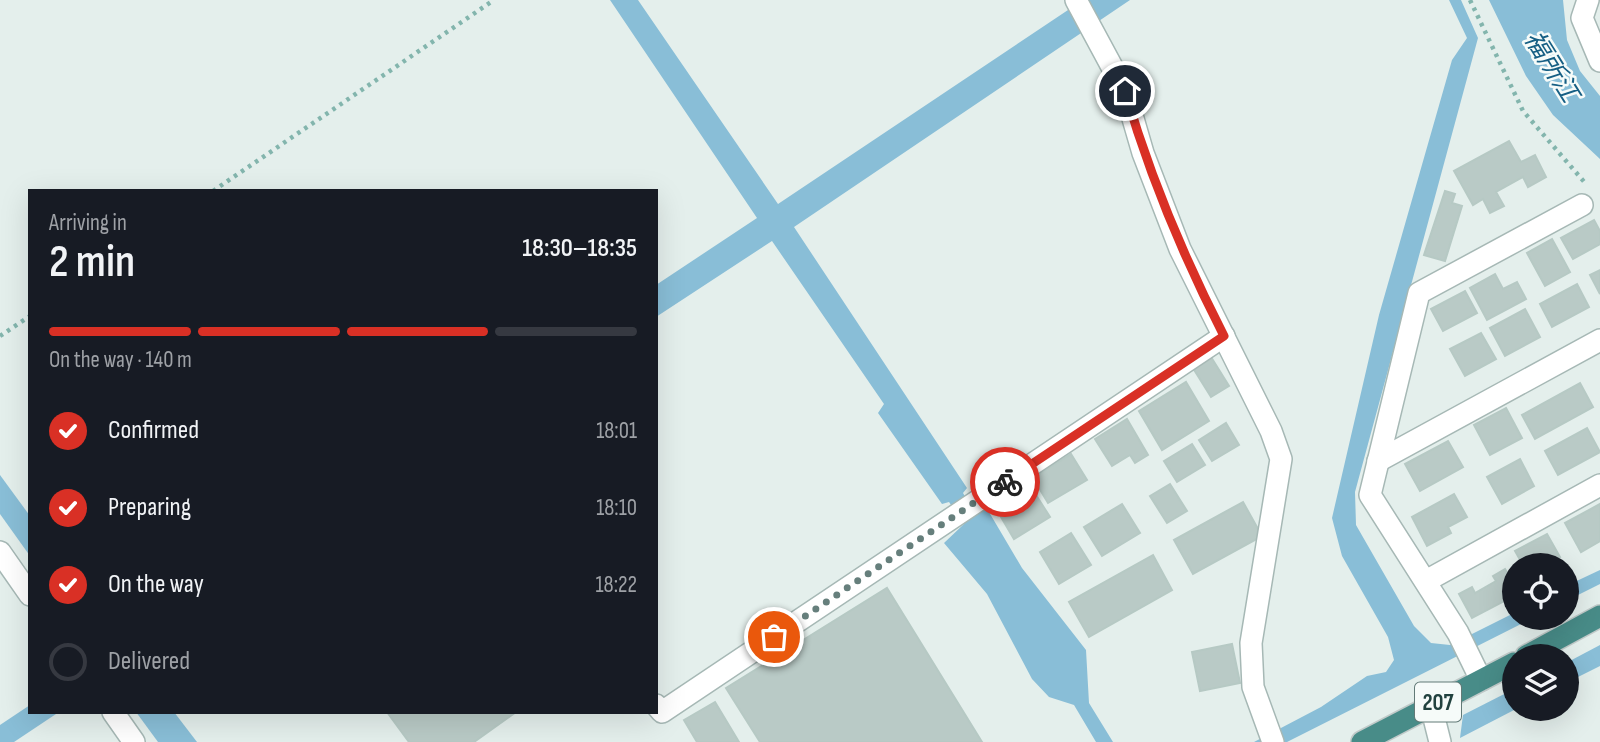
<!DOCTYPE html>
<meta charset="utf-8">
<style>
:root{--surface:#171b24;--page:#242831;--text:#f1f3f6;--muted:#9ea1a6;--line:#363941;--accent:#d93025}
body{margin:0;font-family:"Sofia Sans Condensed","Noto Sans JP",sans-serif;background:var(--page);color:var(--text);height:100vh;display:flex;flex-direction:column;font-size:26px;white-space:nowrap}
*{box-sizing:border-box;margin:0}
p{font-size:23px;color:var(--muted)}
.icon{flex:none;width:38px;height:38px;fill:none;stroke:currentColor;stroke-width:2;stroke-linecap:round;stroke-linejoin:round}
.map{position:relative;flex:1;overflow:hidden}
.details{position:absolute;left:28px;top:189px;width:630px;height:525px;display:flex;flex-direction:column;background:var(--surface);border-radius:0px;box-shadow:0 7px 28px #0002}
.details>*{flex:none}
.buttons{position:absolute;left:1502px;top:553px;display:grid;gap:14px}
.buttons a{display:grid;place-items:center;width:77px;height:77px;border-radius:50%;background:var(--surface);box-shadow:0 7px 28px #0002;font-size:35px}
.pin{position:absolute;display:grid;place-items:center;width:60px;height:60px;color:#fff;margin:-30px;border:4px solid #fff;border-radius:50%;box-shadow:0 2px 7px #0007}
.courier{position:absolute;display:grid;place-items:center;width:70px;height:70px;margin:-35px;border:5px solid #d93025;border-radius:50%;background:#fff;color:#222;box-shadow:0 2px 9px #0007}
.summary em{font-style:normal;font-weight:600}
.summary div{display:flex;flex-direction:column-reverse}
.summary{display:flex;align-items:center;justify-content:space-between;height:119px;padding:0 21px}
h1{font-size:46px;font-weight:600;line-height:52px}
.bar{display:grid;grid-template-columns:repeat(4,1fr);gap:10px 7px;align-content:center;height:84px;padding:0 21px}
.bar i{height:9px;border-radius:5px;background:var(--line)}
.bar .active{background:var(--accent)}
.bar p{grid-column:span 4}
ol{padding:0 21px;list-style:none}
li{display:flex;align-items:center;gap:21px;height:77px}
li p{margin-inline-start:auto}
li .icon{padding:7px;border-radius:50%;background:var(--accent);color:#fff;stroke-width:4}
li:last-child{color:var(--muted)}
li i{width:38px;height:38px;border:4px solid var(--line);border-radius:50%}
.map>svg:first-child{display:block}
.water{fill:#89bed7}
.building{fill:#b9cac6;stroke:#b6c9c4;stroke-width:2}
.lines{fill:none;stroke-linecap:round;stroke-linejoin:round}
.minor-casing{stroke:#a6b8b5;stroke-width:24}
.tertiary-casing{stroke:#a6b8b5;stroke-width:24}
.trunk-casing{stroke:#c1cac9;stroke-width:24}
.path{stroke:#83b5ad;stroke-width:4.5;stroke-dasharray:3.5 5;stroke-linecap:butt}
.minor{stroke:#fff;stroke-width:21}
.tertiary{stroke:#fff;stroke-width:21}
.trunk{stroke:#488c88;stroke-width:21}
.done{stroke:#667f7c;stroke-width:7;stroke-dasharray:0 12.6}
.route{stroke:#d93025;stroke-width:9}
.labels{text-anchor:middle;stroke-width:5;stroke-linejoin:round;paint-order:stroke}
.shield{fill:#f6fbf9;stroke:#627a77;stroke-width:2}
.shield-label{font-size:23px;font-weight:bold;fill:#22423f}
.water-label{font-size:26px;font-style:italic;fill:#165f84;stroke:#f6fbf9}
</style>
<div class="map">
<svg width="1600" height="742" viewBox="0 0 1600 742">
<rect width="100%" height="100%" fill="#e4efec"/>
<g class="water">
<polygon points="610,0 638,0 778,204 1083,0 1130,0 794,227 967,488 963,493 975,514 986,507 1022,568 1086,650 1089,703 1113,742 1096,742 1074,705 1049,697 1032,679 987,594 944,543 964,524 949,502 942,504 878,413 884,404 772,241 656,317 656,285 757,218"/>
<polygon points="1449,0 1461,0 1478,38 1355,492 1356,525 1414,626 1431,643 1450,645 1514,613 1514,618 1533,618 1287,742 1254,742 1321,707 1367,676 1386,672 1394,660 1388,637 1342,556 1332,518 1379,315 1452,60 1467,38"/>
<polygon points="1489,0 1563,0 1567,40 1580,71 1600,96 1600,159 1553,115 1526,76"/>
<polygon points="0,475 30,516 30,556 0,514"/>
<polygon points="1600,570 1600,584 1566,601 1566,586"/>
<polygon points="1600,645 1600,666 1566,683 1566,663"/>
<polygon points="1514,689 1514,709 1516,709 1460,738 1463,715"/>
<polygon points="30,705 30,712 59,712 14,742 0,742 0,725"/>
<polygon points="136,712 174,712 197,742 158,742"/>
</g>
<g class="building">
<polygon points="1509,141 1521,162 1535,155 1546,177 1528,187 1523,177 1496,192 1504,206 1490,213 1483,199 1473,205 1454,171"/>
<polygon points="1445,191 1455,194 1452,203 1462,206 1445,261 1424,255"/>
<polygon points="1594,220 1600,231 1600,244 1573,259 1561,238"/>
<polygon points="1552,239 1570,272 1545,286 1527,253"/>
<polygon points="1600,270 1600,294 1590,275"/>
<polygon points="1495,274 1503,289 1517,282 1526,299 1487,320 1470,288"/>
<polygon points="1577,284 1589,307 1552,327 1540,304"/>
<polygon points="1465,291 1477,313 1443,331 1431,309"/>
<polygon points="1525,309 1540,337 1505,356 1490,328"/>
<polygon points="1481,333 1496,359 1465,376 1450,349"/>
<polygon points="1211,357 1229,386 1211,397 1193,368"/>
<polygon points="1186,382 1209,421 1162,450 1139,411"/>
<polygon points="1580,383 1593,407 1535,439 1522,415"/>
<polygon points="1506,408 1522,438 1490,455 1474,425"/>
<polygon points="1127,419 1148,455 1135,463 1130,455 1112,466 1095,439"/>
<polygon points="1226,423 1239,445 1212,461 1199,440"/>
<polygon points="1587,428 1600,452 1558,475 1545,451"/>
<polygon points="1448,441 1463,467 1420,491 1405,464"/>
<polygon points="1192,444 1205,465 1177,482 1164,461"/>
<polygon points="1071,454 1087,480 1048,503 1033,478"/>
<polygon points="1520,459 1534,486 1502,504 1487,477"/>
<polygon points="1029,484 1050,517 1014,539 994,505"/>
<polygon points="1170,484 1187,511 1167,523 1150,496"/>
<polygon points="1454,494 1467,517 1448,527 1451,533 1427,546 1412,517"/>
<polygon points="1243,502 1262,536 1193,574 1174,540"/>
<polygon points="1122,504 1140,533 1102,556 1084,527"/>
<polygon points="1600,504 1600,541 1581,552 1565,523"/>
<polygon points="1071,533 1091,565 1059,584 1040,552"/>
<polygon points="1547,534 1560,557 1545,565 1523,565 1515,551"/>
<polygon points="1153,555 1172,590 1089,637 1069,602"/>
<polygon points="1505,569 1514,584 1514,596 1472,618 1459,594 1472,587 1475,593 1496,581 1493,576"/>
<polygon points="887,588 982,742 760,742 726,688"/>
<polygon points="1232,644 1240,683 1200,691 1192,652"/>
<polygon points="715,702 739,742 697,742 684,720"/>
<polygon points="387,712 516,712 474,742 409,742"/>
</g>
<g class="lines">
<defs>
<g id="minor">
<polyline points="1076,0 1125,91 1143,153 1180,249 1271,431 1281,459 1251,643 1253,687 1273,742"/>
<polyline points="1588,0 1582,18 1600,61"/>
<polyline points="1378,461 1600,340"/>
<polyline points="1426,581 1600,485"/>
<polyline points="1481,680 1458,633 1370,495 1419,293 1582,205"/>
<polyline points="656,705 662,712 1224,336"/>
</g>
<g id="tertiary">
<polyline points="0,552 30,595"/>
<polyline points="1431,706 1440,742"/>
<polyline points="113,712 134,742"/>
</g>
<g id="trunk">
<polyline points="1526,656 1600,616"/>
<polyline points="1362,742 1514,663"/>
</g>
</defs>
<use href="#minor" class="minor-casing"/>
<use href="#tertiary" class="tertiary-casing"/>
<use href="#trunk" class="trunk-casing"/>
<g class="path">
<polyline points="1470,0 1523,111 1586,184"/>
<polyline points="213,191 494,0"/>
<polyline points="0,336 30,316"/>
</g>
<use href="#minor" class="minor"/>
<use href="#tertiary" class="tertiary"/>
<use href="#trunk" class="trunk"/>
</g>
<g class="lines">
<polyline class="done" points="774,637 1005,482"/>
<path class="route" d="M1005,482L1224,336C1183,256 1150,177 1125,91"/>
</g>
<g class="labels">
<rect class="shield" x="1415" y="682.5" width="46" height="39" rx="5"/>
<g class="shield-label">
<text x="1438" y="710">207</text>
</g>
<g class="water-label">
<text transform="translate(1552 66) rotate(58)" y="9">福所江</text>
</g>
</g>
</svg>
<div class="buttons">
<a><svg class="icon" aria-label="locate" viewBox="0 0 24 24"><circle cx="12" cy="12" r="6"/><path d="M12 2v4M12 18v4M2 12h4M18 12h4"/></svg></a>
<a><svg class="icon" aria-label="layers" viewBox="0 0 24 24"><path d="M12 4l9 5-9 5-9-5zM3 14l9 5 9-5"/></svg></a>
</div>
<div class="pin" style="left:774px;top:637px;background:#ea580c"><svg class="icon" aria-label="bag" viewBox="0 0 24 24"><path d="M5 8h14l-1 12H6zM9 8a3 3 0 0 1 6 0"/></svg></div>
<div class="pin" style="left:1125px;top:91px;background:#1f2937"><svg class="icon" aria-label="home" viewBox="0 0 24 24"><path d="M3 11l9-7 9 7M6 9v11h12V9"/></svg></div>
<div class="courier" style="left:1005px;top:482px"><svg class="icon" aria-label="bike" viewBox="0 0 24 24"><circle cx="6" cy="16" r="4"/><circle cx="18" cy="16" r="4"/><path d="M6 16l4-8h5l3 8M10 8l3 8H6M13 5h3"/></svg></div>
<section class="details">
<div class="summary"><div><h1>2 min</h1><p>Arriving in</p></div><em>18:30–18:35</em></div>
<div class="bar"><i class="active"></i><i class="active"></i><i class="active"></i><i></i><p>On the way · 140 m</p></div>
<ol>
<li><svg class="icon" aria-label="check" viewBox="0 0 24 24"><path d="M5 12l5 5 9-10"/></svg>Confirmed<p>18:01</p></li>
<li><svg class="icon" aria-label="check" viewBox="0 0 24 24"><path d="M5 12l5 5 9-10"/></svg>Preparing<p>18:10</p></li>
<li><svg class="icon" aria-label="check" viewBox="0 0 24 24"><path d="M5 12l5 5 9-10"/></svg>On the way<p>18:22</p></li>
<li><i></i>Delivered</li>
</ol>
</section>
</div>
